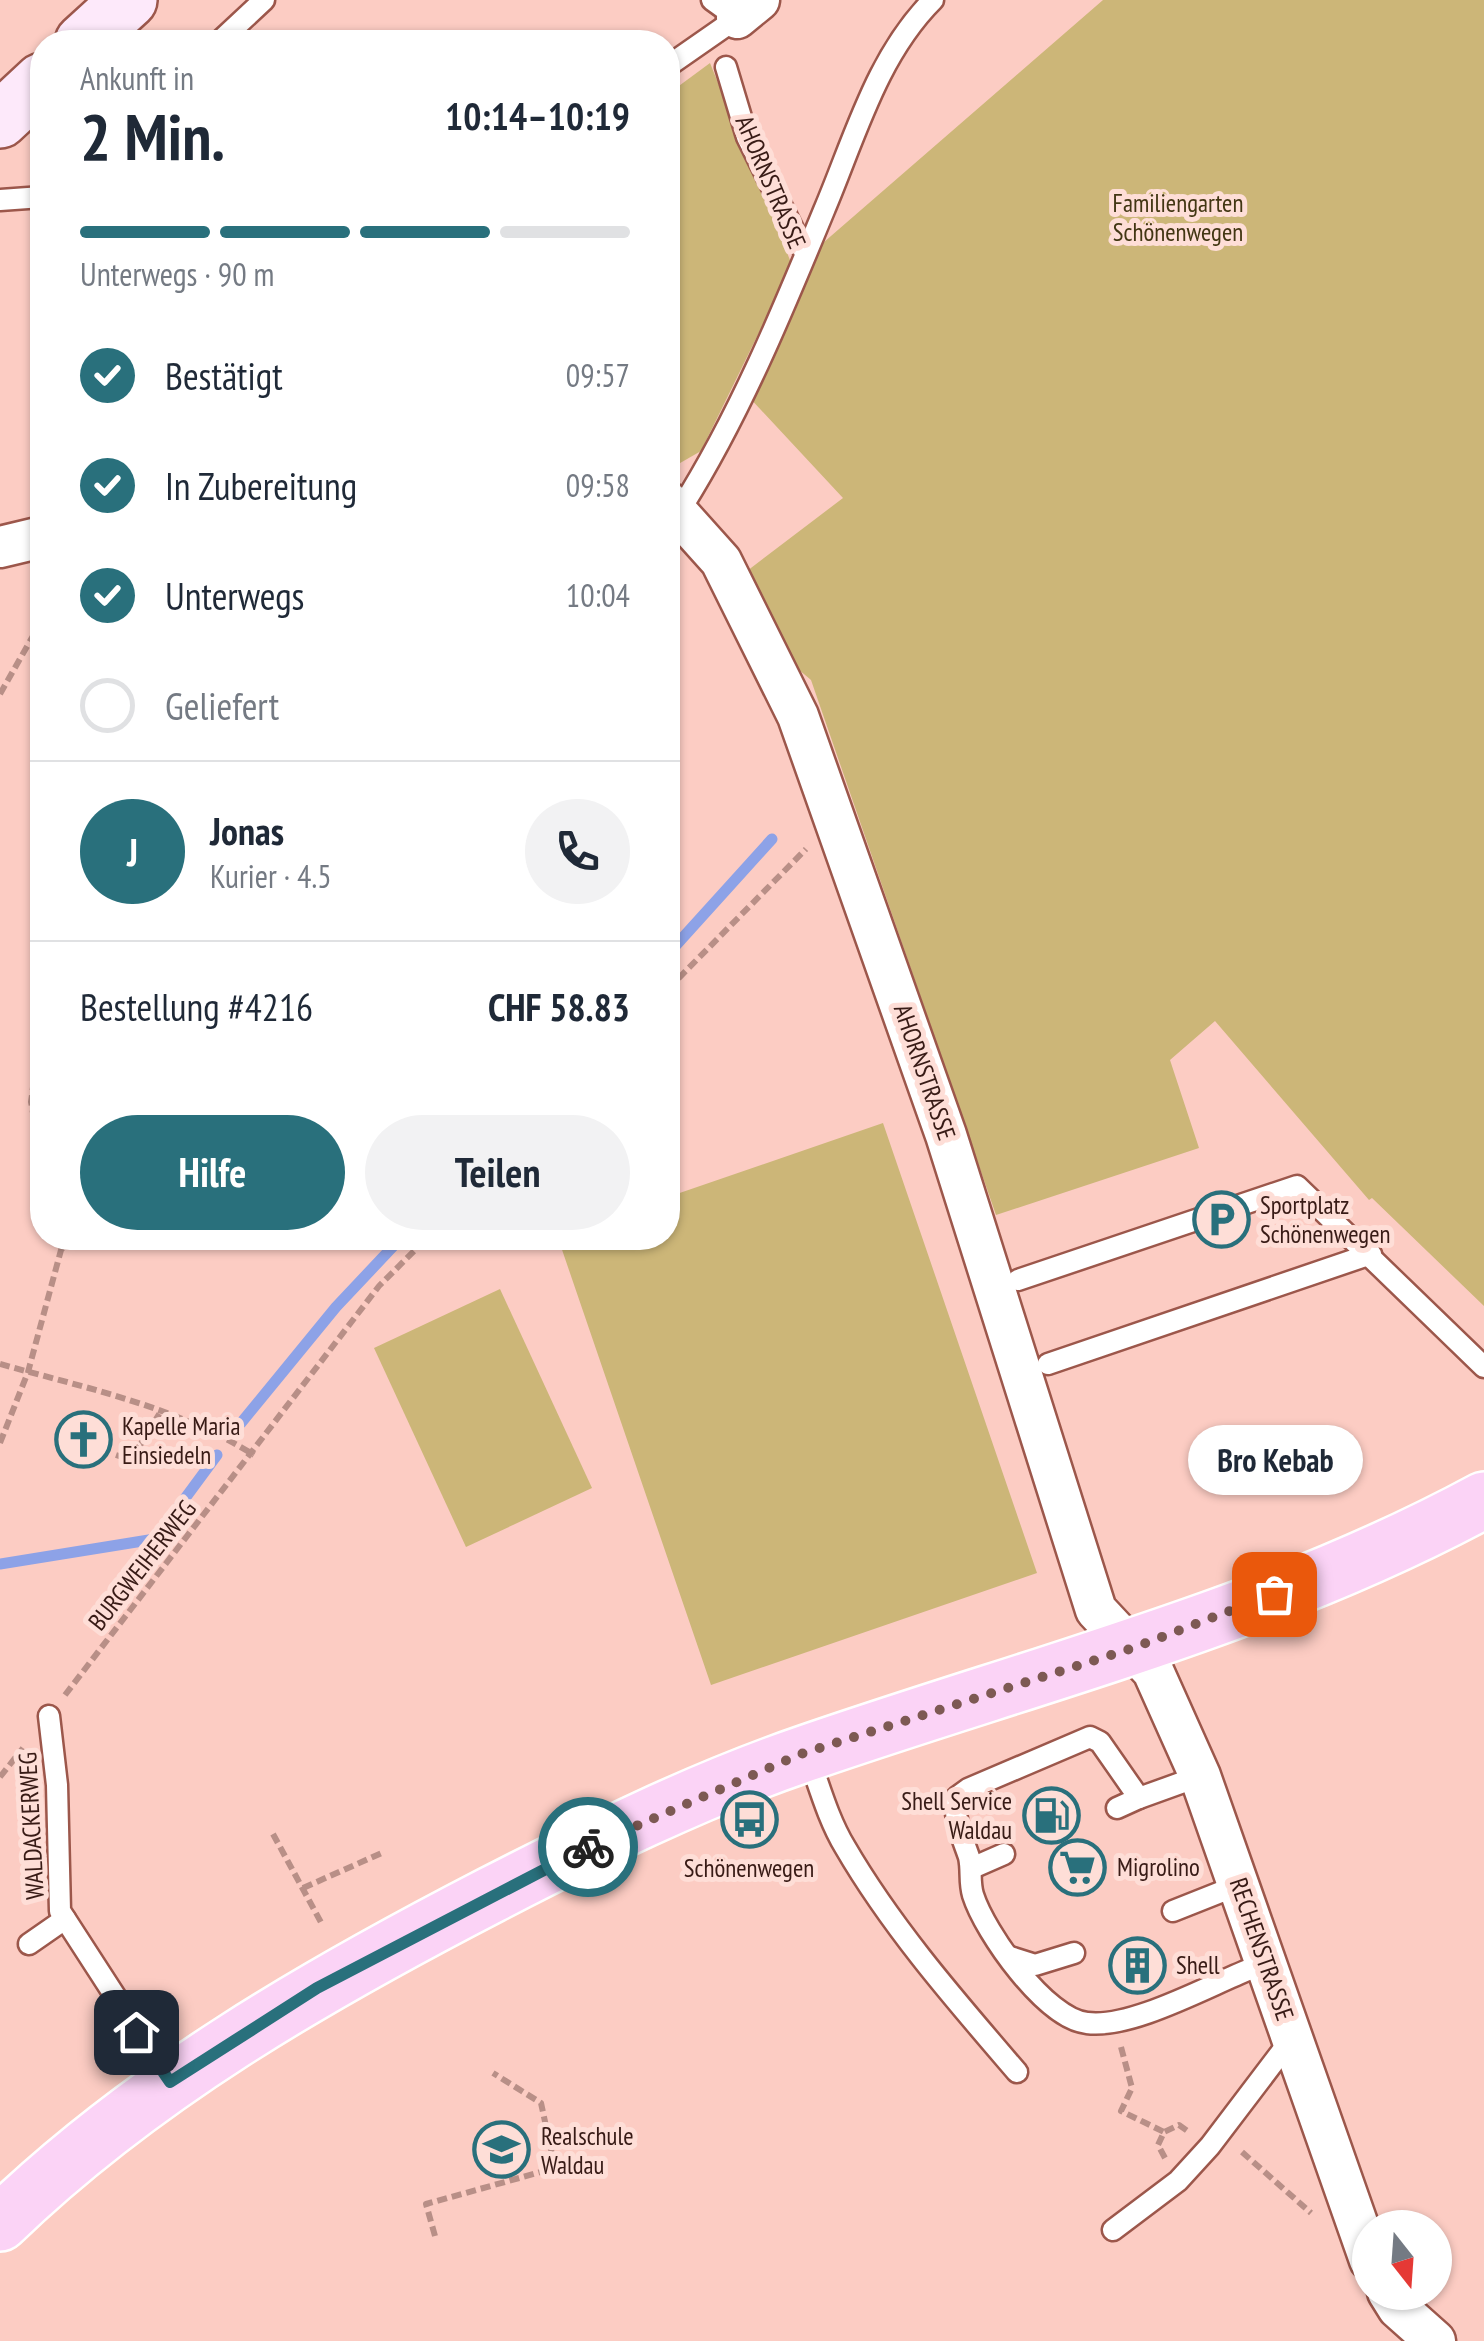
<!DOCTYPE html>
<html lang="de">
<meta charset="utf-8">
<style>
:root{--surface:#fff;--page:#f2f2f3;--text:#1f2937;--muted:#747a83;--line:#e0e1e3;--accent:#29707c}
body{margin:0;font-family:"PT Sans Narrow",sans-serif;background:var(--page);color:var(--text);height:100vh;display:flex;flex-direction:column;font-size:38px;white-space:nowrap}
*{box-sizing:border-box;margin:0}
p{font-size:32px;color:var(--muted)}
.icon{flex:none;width:55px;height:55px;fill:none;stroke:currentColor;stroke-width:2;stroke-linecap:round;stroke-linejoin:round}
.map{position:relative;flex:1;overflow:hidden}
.side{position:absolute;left:30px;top:30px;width:650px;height:1220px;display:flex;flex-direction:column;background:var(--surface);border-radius:40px;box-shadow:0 2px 8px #0004}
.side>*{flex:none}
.needle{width:65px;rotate:163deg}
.tools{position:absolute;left:1352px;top:2210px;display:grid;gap:20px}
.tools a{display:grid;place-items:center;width:100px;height:100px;border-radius:50%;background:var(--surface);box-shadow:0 2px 8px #0004;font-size:50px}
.pin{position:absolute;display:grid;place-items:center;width:85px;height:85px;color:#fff;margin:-42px;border-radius:20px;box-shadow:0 5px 15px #0006}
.courier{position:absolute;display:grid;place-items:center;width:100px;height:100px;margin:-50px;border:8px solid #29707c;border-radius:50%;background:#fff;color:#222;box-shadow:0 2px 12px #0007}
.bubble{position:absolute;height:70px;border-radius:35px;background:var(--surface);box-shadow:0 2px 8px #0004;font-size:32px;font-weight:800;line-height:70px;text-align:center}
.overview em{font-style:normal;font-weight:800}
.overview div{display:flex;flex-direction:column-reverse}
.overview{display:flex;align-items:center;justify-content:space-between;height:170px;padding:0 50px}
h1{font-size:65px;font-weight:800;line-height:75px}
.bar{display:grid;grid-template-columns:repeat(4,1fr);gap:15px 10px;align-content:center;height:120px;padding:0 50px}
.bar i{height:12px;border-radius:8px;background:var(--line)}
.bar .active{background:var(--accent)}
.bar p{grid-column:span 4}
.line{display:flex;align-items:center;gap:25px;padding:0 50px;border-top:2px solid var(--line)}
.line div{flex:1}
.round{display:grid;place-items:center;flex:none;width:105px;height:105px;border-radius:52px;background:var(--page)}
ol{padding:0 50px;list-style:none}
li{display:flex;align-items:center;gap:30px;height:110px}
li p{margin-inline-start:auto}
li .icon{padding:10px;border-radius:50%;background:var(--accent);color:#fff;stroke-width:4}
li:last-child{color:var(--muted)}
li i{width:55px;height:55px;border:5px solid var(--line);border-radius:50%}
.button{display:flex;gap:20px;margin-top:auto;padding:20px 50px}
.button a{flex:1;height:115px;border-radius:60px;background:var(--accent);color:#fff;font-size:40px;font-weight:800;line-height:115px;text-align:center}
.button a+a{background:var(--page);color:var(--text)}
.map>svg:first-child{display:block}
.green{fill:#ccb678}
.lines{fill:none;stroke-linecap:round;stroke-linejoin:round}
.stream{stroke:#8da2e7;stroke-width:11}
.lane-casing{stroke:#9c574b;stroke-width:25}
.street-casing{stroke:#9c574b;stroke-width:45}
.secondary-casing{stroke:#9c574b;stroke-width:60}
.primary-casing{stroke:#fff;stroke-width:60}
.path{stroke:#b88f87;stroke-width:6;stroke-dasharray:10 5;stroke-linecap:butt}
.lane{stroke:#fff;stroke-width:20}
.street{stroke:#fff;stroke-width:40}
.secondary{stroke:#fde9fa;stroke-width:55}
.primary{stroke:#fbd3f6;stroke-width:55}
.done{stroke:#7d5953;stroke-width:10;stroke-dasharray:0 18}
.route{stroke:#29707c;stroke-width:12}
.labels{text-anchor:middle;stroke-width:10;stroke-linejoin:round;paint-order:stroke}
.street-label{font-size:25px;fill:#381b16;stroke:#feded7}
.park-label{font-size:25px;fill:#423613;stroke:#feded7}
.poi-label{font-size:25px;fill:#381b16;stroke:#feded7;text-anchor:start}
</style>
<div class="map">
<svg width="1484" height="2341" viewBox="0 0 1484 2341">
<rect width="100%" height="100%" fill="#fcccc3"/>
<g class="green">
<polygon points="1103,0 1484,0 1484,1306 1372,1198 1369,1200 1215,1021 1170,1060 1199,1148 996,1215 811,680 798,669 747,571 843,498 748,396 816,249"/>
<polygon points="710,63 792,265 701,451 668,470 668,94"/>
<polygon points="883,1123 1037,1573 711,1685 558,1238 668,1238 668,1197"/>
<polygon points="500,1289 592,1488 466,1547 374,1348"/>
</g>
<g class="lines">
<g class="stream">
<polyline points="668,954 772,839"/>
<polyline points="241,1423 336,1307 401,1238"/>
<polyline points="0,1564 155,1539 217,1455"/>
</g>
<defs>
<g id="lane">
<polyline points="219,42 264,0"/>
<polyline points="668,66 737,18 712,0"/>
<polyline points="726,67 747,137 805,253"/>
<polyline points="0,200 42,197"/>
<path d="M680,510C739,417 783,310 825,208C855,137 877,56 933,0"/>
<polyline points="1018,1280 1297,1186 1484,1367"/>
<polyline points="1048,1364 1371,1254"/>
<polyline points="49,1716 57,1785 60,1911 170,2081"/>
<path d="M808,1755C819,1785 828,1819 845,1847C892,1928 956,2001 1017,2072"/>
<path d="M1200,1776L1139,1798L1100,1742L1090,1737L968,1789L957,1797C952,1816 963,1839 969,1857C972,1870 969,1882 973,1895C985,1933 1046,2019 1087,2023C1130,2029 1206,1987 1248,1970L1267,1967"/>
<polyline points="1117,1808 1139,1798"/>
<polyline points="972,1868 1004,1854"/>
<polyline points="1173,1911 1241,1884"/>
<polyline points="29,1944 65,1919"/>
<polyline points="1010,1957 1035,1965 1074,1953"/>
<polyline points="1113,2230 1178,2181 1210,2146 1292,2038"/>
</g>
<g id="street">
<polyline points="737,18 759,0"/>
<polyline points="668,502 721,561 798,716 946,1135 1096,1610 1153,1671 1200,1776 1370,2260"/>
<polyline points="0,547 42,537"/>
<polyline points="1388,2292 1398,2308 1435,2341"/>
</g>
<g id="secondary">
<polyline points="83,42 129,0"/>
<polyline points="0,120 42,81"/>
</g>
<path id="primary" d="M0,2223C143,2085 315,1986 491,1895C592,1843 696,1791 804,1754C1032,1675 1270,1616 1484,1500"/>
</defs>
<use href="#lane" class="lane-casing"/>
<use href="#street" class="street-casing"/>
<use href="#secondary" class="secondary-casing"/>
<use href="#primary" class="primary-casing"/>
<g class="path">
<polyline points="0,694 42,620"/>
<polyline points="668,989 806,849"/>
<polyline points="42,1021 31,1102 42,1161"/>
<path d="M0,1364C86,1388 178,1407 254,1455"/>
<polyline points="0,1443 28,1372 61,1250 71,1238"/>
<polyline points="116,1455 131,1460 161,1411"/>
<polyline points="65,1695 379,1286 427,1238"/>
<polyline points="0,1777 23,1748"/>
<polyline points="273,1834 323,1926"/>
<polyline points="303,1888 384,1852"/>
<polyline points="1121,2047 1132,2088 1121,2111 1164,2132"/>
<polyline points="1242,2152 1311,2213"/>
<polyline points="1165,2158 1158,2145 1164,2132 1179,2125 1189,2132"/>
<polyline points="435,2236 426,2204 555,2168 541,2103 493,2073"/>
</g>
<use href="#lane" class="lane"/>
<use href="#street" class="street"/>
<use href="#secondary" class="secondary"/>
<use href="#primary" class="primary"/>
</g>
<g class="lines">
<polyline class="done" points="588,1847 801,1754 1133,1648 1274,1594"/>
<polyline class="route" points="136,2032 170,2082 317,1988 588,1847"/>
</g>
<defs>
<symbol id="parking-ring" viewBox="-11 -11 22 22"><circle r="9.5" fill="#feded7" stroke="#29707c" stroke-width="1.5"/><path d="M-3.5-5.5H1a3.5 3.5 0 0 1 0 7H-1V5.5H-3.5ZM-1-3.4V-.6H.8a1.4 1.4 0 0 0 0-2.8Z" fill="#29707c"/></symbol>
<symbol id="church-ring" viewBox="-11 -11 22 22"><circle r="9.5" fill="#feded7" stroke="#29707c" stroke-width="1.5"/><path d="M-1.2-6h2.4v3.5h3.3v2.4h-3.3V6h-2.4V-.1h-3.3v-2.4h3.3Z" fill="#29707c"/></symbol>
<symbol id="fuel-ring" viewBox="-11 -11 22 22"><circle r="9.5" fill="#feded7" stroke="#29707c" stroke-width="1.5"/><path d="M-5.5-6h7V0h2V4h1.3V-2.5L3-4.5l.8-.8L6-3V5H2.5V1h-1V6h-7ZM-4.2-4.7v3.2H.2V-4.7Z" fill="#29707c"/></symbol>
<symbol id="bus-ring" viewBox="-11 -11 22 22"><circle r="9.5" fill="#feded7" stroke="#29707c" stroke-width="1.5"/><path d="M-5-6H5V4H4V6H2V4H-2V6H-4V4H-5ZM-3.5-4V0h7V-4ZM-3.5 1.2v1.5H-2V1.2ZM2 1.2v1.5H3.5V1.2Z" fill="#29707c"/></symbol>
<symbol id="supermarket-ring" viewBox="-11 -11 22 22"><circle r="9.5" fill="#feded7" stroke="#29707c" stroke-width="1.5"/><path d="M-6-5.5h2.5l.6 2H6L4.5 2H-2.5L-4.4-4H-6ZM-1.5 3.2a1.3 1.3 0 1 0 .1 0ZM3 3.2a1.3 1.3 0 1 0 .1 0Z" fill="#29707c"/></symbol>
<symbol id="building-ring" viewBox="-11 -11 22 22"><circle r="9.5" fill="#feded7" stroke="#29707c" stroke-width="1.5"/><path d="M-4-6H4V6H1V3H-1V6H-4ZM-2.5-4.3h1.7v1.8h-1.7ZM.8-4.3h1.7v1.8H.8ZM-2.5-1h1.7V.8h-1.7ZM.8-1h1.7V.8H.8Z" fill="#29707c"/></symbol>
<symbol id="school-ring" viewBox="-11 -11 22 22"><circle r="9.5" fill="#feded7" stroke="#29707c" stroke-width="1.5"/><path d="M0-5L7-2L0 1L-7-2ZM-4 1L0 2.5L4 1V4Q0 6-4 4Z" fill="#29707c"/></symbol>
</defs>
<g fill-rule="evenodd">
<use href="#parking-ring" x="1190" y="1188" width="63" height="63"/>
<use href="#church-ring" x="52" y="1408" width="63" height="63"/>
<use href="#fuel-ring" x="1020" y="1784" width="63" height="63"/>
<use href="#bus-ring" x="718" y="1788" width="63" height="63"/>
<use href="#supermarket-ring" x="1046" y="1836" width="63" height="63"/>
<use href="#building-ring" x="1106" y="1934" width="63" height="63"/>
<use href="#school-ring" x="470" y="2118" width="63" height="63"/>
</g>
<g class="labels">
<g class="street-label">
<text transform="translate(771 182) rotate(67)" y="9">AHORNSTRASSE</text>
<text transform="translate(925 1072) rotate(71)" y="9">AHORNSTRASSE</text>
<text transform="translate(142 1565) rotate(-52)" y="9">BURGWEIHERWEG</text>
<text transform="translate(31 1826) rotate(-93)" y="9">WALDACKERWEG</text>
<text transform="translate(1262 1949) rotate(71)" y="9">RECHENSTRASSE</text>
</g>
<g class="park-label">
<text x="1178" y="212">Familiengarten<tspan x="1178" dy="29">Schönenwegen</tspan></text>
</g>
<g class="poi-label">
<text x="1260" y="1214">Sportplatz<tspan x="1260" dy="29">Schönenwegen</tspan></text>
<text x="122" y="1435">Kapelle Maria<tspan x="122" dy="29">Einsiedeln</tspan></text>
<text x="1012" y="1810" text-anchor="end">Shell Service<tspan x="1012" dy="29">Waldau</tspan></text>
<text x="1117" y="1876">Migrolino</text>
<text x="749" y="1877" text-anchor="middle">Schönenwegen</text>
<text x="1176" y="1974">Shell</text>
<text x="541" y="2145">Realschule<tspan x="541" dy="29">Waldau</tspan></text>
</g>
</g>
</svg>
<div class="tools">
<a><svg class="needle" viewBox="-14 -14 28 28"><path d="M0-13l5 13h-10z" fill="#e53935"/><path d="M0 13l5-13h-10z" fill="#747a83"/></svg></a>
</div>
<div class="pin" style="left:1274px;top:1594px;background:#ea580c"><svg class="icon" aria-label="bag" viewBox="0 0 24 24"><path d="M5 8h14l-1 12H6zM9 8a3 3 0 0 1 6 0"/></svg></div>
<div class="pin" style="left:136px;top:2032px;background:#1f2937"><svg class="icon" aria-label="home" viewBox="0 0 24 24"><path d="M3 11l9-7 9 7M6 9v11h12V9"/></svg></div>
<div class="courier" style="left:588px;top:1847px"><svg class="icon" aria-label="bike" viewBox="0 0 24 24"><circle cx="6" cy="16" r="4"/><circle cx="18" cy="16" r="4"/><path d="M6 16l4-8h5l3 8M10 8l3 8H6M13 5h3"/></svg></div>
<div class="bubble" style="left:1188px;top:1425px;width:175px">Bro Kebab</div>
<section class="side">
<div class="overview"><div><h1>2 Min.</h1><p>Ankunft in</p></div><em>10:14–10:19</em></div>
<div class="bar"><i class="active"></i><i class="active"></i><i class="active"></i><i></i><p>Unterwegs · 90 m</p></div>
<ol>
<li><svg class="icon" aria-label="check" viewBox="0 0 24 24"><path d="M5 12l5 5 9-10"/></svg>Bestätigt<p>09:57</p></li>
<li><svg class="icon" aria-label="check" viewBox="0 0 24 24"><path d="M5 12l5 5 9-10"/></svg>In Zubereitung<p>09:58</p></li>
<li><svg class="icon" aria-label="check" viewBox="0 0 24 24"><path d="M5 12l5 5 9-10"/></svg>Unterwegs<p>10:04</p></li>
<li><i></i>Geliefert</li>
</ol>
<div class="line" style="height:180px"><b class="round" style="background:var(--accent);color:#fff">J</b><div><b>Jonas</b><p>Kurier · 4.5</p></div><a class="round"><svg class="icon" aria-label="phone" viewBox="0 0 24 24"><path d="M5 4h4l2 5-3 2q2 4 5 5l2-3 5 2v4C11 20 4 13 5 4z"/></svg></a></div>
<div class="line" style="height:130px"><div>Bestellung #4216</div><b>CHF 58.83</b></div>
<div class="button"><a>Hilfe</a><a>Teilen</a></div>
</section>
</div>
